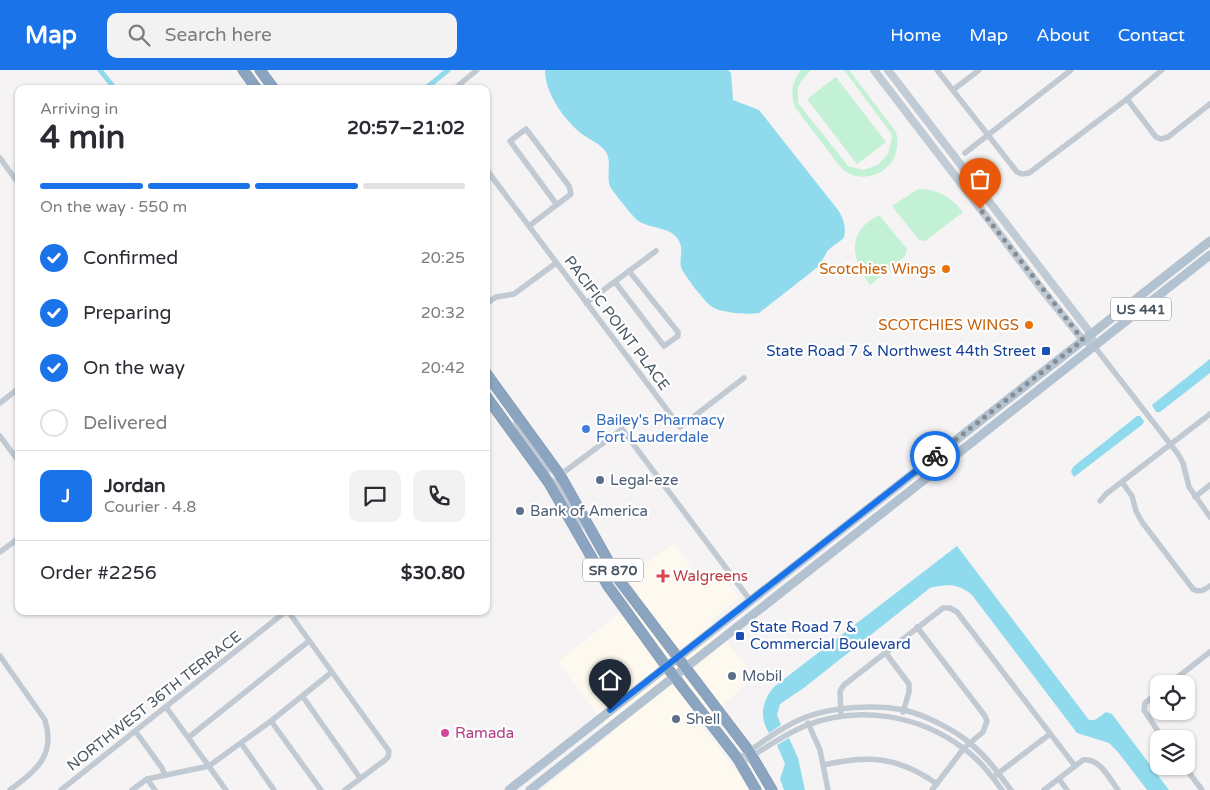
<!DOCTYPE html>
<meta charset="utf-8">
<style>
:root{--surface:#fff;--page:#f2f2f3;--text:#2b2b33;--muted:#7c7c81;--line:#e1e1e2;--accent:#1a73e8}
body{margin:0;font-family:"Varela Round",sans-serif;background:var(--page);color:var(--text);height:100vh;display:flex;flex-direction:column;font-size:19px;white-space:nowrap}
*{box-sizing:border-box;margin:0}
p{font-size:16px;color:var(--muted)}
.icon{flex:none;width:28px;height:28px;fill:none;stroke:currentColor;stroke-width:2;stroke-linecap:round;stroke-linejoin:round}
.map{position:relative;flex:1;overflow:hidden}
.sheet{position:absolute;left:15px;top:15px;width:475px;height:530px;display:flex;flex-direction:column;background:var(--surface);border-radius:10px;box-shadow:0 1px 4px #0004}
.sheet>*{flex:none}
.fabs{position:absolute;left:1150px;top:605px;display:grid;gap:10px}
.fabs a{display:grid;place-items:center;width:45px;height:45px;border-radius:10px;background:var(--surface);box-shadow:0 1px 4px #0004;font-size:25px}
.pin{position:absolute;display:grid;place-items:center;width:42px;height:42px;color:#fff;margin:-51px -21px;border-radius:50% 50% 50% 0;rotate:-45deg;box-shadow:0 0 5px #0007}
.pin .icon{rotate:45deg}
.courier{position:absolute;display:grid;place-items:center;width:50px;height:50px;margin:-25px;border:4px solid #1a73e8;border-radius:50%;background:#fff;color:#222;box-shadow:0 1px 6px #0007}
.overview em{font-style:normal;font-weight:700}
.overview div{display:flex;flex-direction:column-reverse}
.overview{display:flex;align-items:center;justify-content:space-between;height:85px;padding:0 25px}
h1{font-size:32px;font-weight:700;line-height:38px}
.bar{display:grid;grid-template-columns:repeat(4,1fr);gap:8px 5px;align-content:center;height:60px;padding:0 25px}
.bar i{height:6px;border-radius:4px;background:var(--line)}
.bar .selected{background:var(--accent)}
.bar p{grid-column:span 4}
.line{display:flex;align-items:center;gap:12px;padding:0 25px;border-top:1px solid var(--line)}
.line div{flex:1}
.round{display:grid;place-items:center;flex:none;width:52px;height:52px;border-radius:10px;background:var(--page)}
ol{padding:0 25px;list-style:none}
li{display:flex;align-items:center;gap:15px;height:55px}
li p{margin-inline-start:auto}
li .icon{padding:5px;border-radius:50%;background:var(--accent);color:#fff;stroke-width:4}
li:last-child{color:var(--muted)}
li i{width:28px;height:28px;border:2px solid var(--line);border-radius:50%}
header{display:flex;align-items:center;gap:30px;box-sizing:border-box;height:70px;padding:0 25px;background:var(--accent);color:#fff}
header strong{font-size:24px}
nav{display:flex;gap:28px;margin-inline-start:auto;font-size:18px}
.search{width:350px;height:45px;background:var(--page);display:flex;align-items:center;gap:12px;box-sizing:border-box;padding:0 18px;border-radius:10px;color:var(--muted);font-size:19px}
.map>svg:first-child{display:block}
.commercial{fill:#fdf9ef}
.green{fill:#c3f1d5}
.water{fill:#90daee}
.lines{fill:none;stroke-linecap:round;stroke-linejoin:round}
.canal{stroke:#90daee;stroke-width:5}
.highway-casing{stroke:#7690ad;stroke-width:11}
.street{stroke:#c1cad2;stroke-width:5.5}
.secondary{stroke:#c1cbd6;stroke-width:8}
.primary{stroke:#b3c2d1;stroke-width:9}
.highway{stroke:#8ba5c1;stroke-width:10}
.done{stroke:#868d94;stroke-width:5;stroke-dasharray:0 9}
.route{stroke:#1a73e8;stroke-width:6}
.food-dot{fill:#e8710a;stroke:#fff;stroke-width:2}
.transit-dot{fill:#1a4fb4;stroke:#fff;stroke-width:2}
.shop-dot{fill:#3f7fe0;stroke:#fff;stroke-width:2}
.service-dot{fill:#5c6f8a;stroke:#fff;stroke-width:2}
.health-dot{fill:#e0444e;stroke:#fff;stroke-width:2}
.hotel-dot{fill:#d1479c;stroke:#fff;stroke-width:2}
.labels{text-anchor:middle;stroke-width:4.5;stroke-linejoin:round;paint-order:stroke}
.shield{fill:#fff;stroke:#808990;stroke-width:1}
.shield-label{font-size:14px;font-weight:bold;fill:#4a5661}
.food-label{font-size:15px;fill:#c56008;stroke:#fff;text-anchor:end}
.street-label{font-size:15px;fill:#4a5661;stroke:#fff}
.transit-label{font-size:15px;fill:#164399;stroke:#fff;text-anchor:end}
.shop-label{font-size:15px;fill:#366cbe;stroke:#fff;text-anchor:start}
.service-label{font-size:15px;fill:#4e5e75;stroke:#fff;text-anchor:start}
.health-label{font-size:15px;fill:#be3a42;stroke:#fff;text-anchor:start}
.hotel-label{font-size:15px;fill:#b23c85;stroke:#fff;text-anchor:start}
</style>
<header>
<strong>Map</strong>
<div class="search"><svg class="icon" aria-label="search" viewBox="0 0 24 24"><circle cx="10" cy="10" r="6"/><path d="M15 15l6 6"/></svg>Search here</div>
<nav><a>Home</a><a>Map</a><a>About</a><a>Contact</a></nav>
</header>
<div class="map">
<svg width="1210" height="720" viewBox="0 0 1210 720">
<rect width="100%" height="100%" fill="#f5f3f3"/>
<polygon class="commercial" points="674,473 702,513 717,499 739,527 711,551 755,607 700,654 737,702 748,720 541,720 611,663 558,592 640,526 626,508"/>
<g class="green">
<path d="M801,0H811L802,10L798,17V33L848,96L863,100L878,95L888,84L892,68L891,63L844,0H849L896,62C899,74 897,88 887,97C876,108 857,110 845,101C839,96 834,89 830,83C818,68 806,52 795,37C790,23 792,11 801,0Z"/>
<polygon points="836,7 886,72 857,94 807,29"/>
<path d="M918,119C938,119 951,127 963,142L925,171L919,170L892,136Z"/>
<path d="M879,145L907,179L905,186L870,215C858,199 847,175 863,157C867,152 874,148 879,145Z"/>
</g>
<g class="water">
<path d="M545,0H728L731,3L733,30L759,40L838,140C844,149 846,156 844,168L828,180L819,196L759,243C749,245 719,243 711,236C704,231 684,205 681,197C679,188 684,180 679,171C671,155 648,160 636,149C631,144 612,121 610,116C606,106 612,91 606,82C601,74 590,70 582,64C564,50 545,23 545,0Z"/>
<polygon points="1210,289 1210,303 1160,342 1156,342 1152,335"/>
<polygon points="1137,346 1140,346 1144,351 1143,354 1074,407 1071,402 1073,397"/>
<path d="M957,476L1089,650H1095L1106,642L1112,644L1169,720H1147L1118,682L1109,673L1077,663L972,525C958,513 947,514 930,518L805,617L780,634L777,645L781,655L769,663C758,646 763,629 775,616Z"/>
<polygon points="789,668 798,688 805,720 784,720 780,709 785,694 777,675"/>
</g>
<g class="lines">
<g class="canal">
<polyline points="100,0 115,19"/>
<polyline points="425,19 448,0"/>
</g>
<defs>
<g id="highway">
<polyline points="243,0 257,19"/>
<polyline points="260,0 274,19"/>
<polyline points="486,303 560,405 619,510 749,681 772,720"/>
<polyline points="486,326 549,413 608,516 666,596 738,689 756,720"/>
</g>
</defs>
<use href="#highway" class="highway-casing"/>
<g class="street">
<polyline points="937,0 1017,102 1022,104 1029,103 1127,29 1162,0"/>
<polyline points="454,19 477,0"/>
<polyline points="953,20 979,0"/>
<polyline points="1127,29 1156,67 1161,69 1168,67 1210,34"/>
<polyline points="965,83 1071,0"/>
<polyline points="0,88 19,114"/>
<polyline points="486,99 680,357 744,308"/>
<polyline points="529,156 571,124 569,116 526,59 510,71 557,135"/>
<polyline points="615,212 664,276 678,266 678,262 629,201"/>
<polyline points="586,233 656,181"/>
<polyline points="486,234 496,227 514,224 556,193"/>
<polyline points="1094,276 1178,384 1183,393 1189,417 1210,447"/>
<polyline points="0,333 19,318"/>
<polyline points="508,355 514,355 519,358 549,399 560,405 622,359 750,530"/>
<polyline points="0,366 19,392"/>
<path d="M548,408C567,417 571,444 585,457"/>
<path d="M1122,412L1132,426L1136,441L1142,452L1193,519C1200,523 1204,520 1210,516"/>
<polyline points="1195,427 1210,415"/>
<polyline points="1100,431 1106,424 1210,344"/>
<polyline points="0,482 19,468"/>
<polyline points="917,557 985,646 987,651 983,662 964,678 932,720"/>
<polyline points="885,582 909,614 909,622 903,642"/>
<path d="M0,586L45,650C56,686 36,700 10,720"/>
<polyline points="1169,614 1210,582"/>
<polyline points="1159,622 1145,633 1144,640 1163,669"/>
<polyline points="303,627 360,708"/>
<polyline points="166,637 226,720"/>
<polyline points="841,646 840,621 844,615 943,538 950,538 957,542 1075,696"/>
<polyline points="271,651 321,720"/>
<polyline points="808,653 820,680 828,720"/>
<polyline points="136,662 162,698 165,705"/>
<polyline points="189,667 309,571"/>
<polyline points="241,673 274,720"/>
<path d="M738,689C760,674 781,657 806,647C833,637 875,634 904,640C925,645 955,660 971,674C987,687 999,704 1011,720"/>
<path d="M741,694C761,680 783,665 807,655C859,635 919,645 963,678C979,689 991,705 1002,720"/>
<path d="M823,695C869,685 897,686 937,714"/>
<polyline points="1184,696 1202,720"/>
<polyline points="996,705 1050,664"/>
<polyline points="147,709 155,720"/>
<polyline points="1059,709 1067,720"/>
<polyline points="61,720 285,542 290,544 389,681 388,687 385,690 345,720"/>
<polyline points="132,720 147,709 209,696 271,651 332,602"/>
<path d="M1044,720L1083,690C1100,688 1109,708 1118,720"/>
</g>
<g class="secondary">
<polyline points="874,0 1044,222 1083,270 1094,276"/>
<polyline points="888,0 1091,264 1092,269"/>
</g>
<g class="primary">
<polyline points="509,720 1210,171"/>
<polyline points="530,720 1210,185"/>
</g>
<use href="#highway" class="highway"/>
</g>
<g class="lines">
<polyline class="done" points="935,386 1083,270 980,139"/>
<polyline class="route" points="610,640 935,386"/>
</g>
<g class="food-dot">
<circle cx="946" cy="199" r="5"/>
<circle cx="1029" cy="255" r="5"/>
</g>
<g class="transit-dot">
<rect x="1041" y="276" width="10" height="10" rx="2.5"/>
<rect x="735" y="561" width="10" height="10" rx="2.5"/>
</g>
<circle class="shop-dot" cx="586" cy="359" r="5"/>
<g class="service-dot">
<circle cx="600" cy="410" r="5"/>
<circle cx="520" cy="441" r="5"/>
<circle cx="732" cy="606" r="5"/>
<circle cx="676" cy="649" r="5"/>
</g>
<path class="health-dot" d="M660.5 498.5h5v5h5v5h-5v5h-5v-5h-5v-5h5z"/>
<circle class="hotel-dot" cx="445" cy="663" r="5"/>
<g class="labels">
<g class="shield">
<rect x="1111" y="227.5" width="60" height="23" rx="4"/>
<rect x="583" y="488.5" width="60" height="23" rx="4"/>
</g>
<g class="shield-label">
<text x="1141" y="244">US 441</text>
<text x="613" y="505">SR 870</text>
</g>
<g class="food-label">
<text x="936" y="204">Scotchies Wings</text>
<text x="1019" y="260">SCOTCHIES WINGS</text>
</g>
<g class="street-label">
<text transform="translate(617 253) rotate(53)" y="5">PACIFIC POINT PLACE</text>
<text transform="translate(154 631) rotate(-38)" y="5">NORTHWEST 36TH TERRACE</text>
</g>
<g class="transit-label">
<text x="1036" y="286">State Road 7 &amp; Northwest 44th Street</text>
<text x="750" y="562" text-anchor="start">State Road 7 &amp;<tspan x="750" dy="17">Commercial Boulevard</tspan></text>
</g>
<g class="shop-label">
<text x="596" y="355">Bailey's Pharmacy<tspan x="596" dy="17">Fort Lauderdale</tspan></text>
</g>
<g class="service-label">
<text x="610" y="415">Legal-eze</text>
<text x="530" y="446">Bank of America</text>
<text x="742" y="611">Mobil</text>
<text x="686" y="654">Shell</text>
</g>
<g class="health-label">
<text x="673" y="511">Walgreens</text>
</g>
<g class="hotel-label">
<text x="455" y="668">Ramada</text>
</g>
</g>
</svg>
<div class="fabs">
<a><svg class="icon" aria-label="locate" viewBox="0 0 24 24"><circle cx="12" cy="12" r="6"/><path d="M12 2v4M12 18v4M2 12h4M18 12h4"/></svg></a>
<a><svg class="icon" aria-label="layers" viewBox="0 0 24 24"><path d="M12 4l9 5-9 5-9-5zM3 14l9 5 9-5"/></svg></a>
</div>
<div class="pin" style="left:980px;top:139px;background:#ea580c"><svg class="icon" aria-label="bag" viewBox="0 0 24 24"><path d="M5 8h14l-1 12H6zM9 8a3 3 0 0 1 6 0"/></svg></div>
<div class="pin" style="left:610px;top:640px;background:#1f2937"><svg class="icon" aria-label="home" viewBox="0 0 24 24"><path d="M3 11l9-7 9 7M6 9v11h12V9"/></svg></div>
<div class="courier" style="left:935px;top:386px"><svg class="icon" aria-label="bike" viewBox="0 0 24 24"><circle cx="6" cy="16" r="4"/><circle cx="18" cy="16" r="4"/><path d="M6 16l4-8h5l3 8M10 8l3 8H6M13 5h3"/></svg></div>
<section class="sheet">
<div class="overview"><div><h1>4 min</h1><p>Arriving in</p></div><em>20:57–21:02</em></div>
<div class="bar"><i class="selected"></i><i class="selected"></i><i class="selected"></i><i></i><p>On the way · 550 m</p></div>
<ol>
<li><svg class="icon" aria-label="check" viewBox="0 0 24 24"><path d="M5 12l5 5 9-10"/></svg>Confirmed<p>20:25</p></li>
<li><svg class="icon" aria-label="check" viewBox="0 0 24 24"><path d="M5 12l5 5 9-10"/></svg>Preparing<p>20:32</p></li>
<li><svg class="icon" aria-label="check" viewBox="0 0 24 24"><path d="M5 12l5 5 9-10"/></svg>On the way<p>20:42</p></li>
<li><i></i>Delivered</li>
</ol>
<div class="line" style="height:90px"><b class="round" style="background:var(--accent);color:#fff">J</b><div><b>Jordan</b><p>Courier · 4.8</p></div><a class="round"><svg class="icon" aria-label="chat" viewBox="0 0 24 24"><path d="M4 5h16v11H9l-5 4z"/></svg></a><a class="round"><svg class="icon" aria-label="phone" viewBox="0 0 24 24"><path d="M5 4h4l2 5-3 2q2 4 5 5l2-3 5 2v4C11 20 4 13 5 4z"/></svg></a></div>
<div class="line" style="height:65px"><div>Order #2256</div><b>$30.80</b></div>
</section>
</div>
